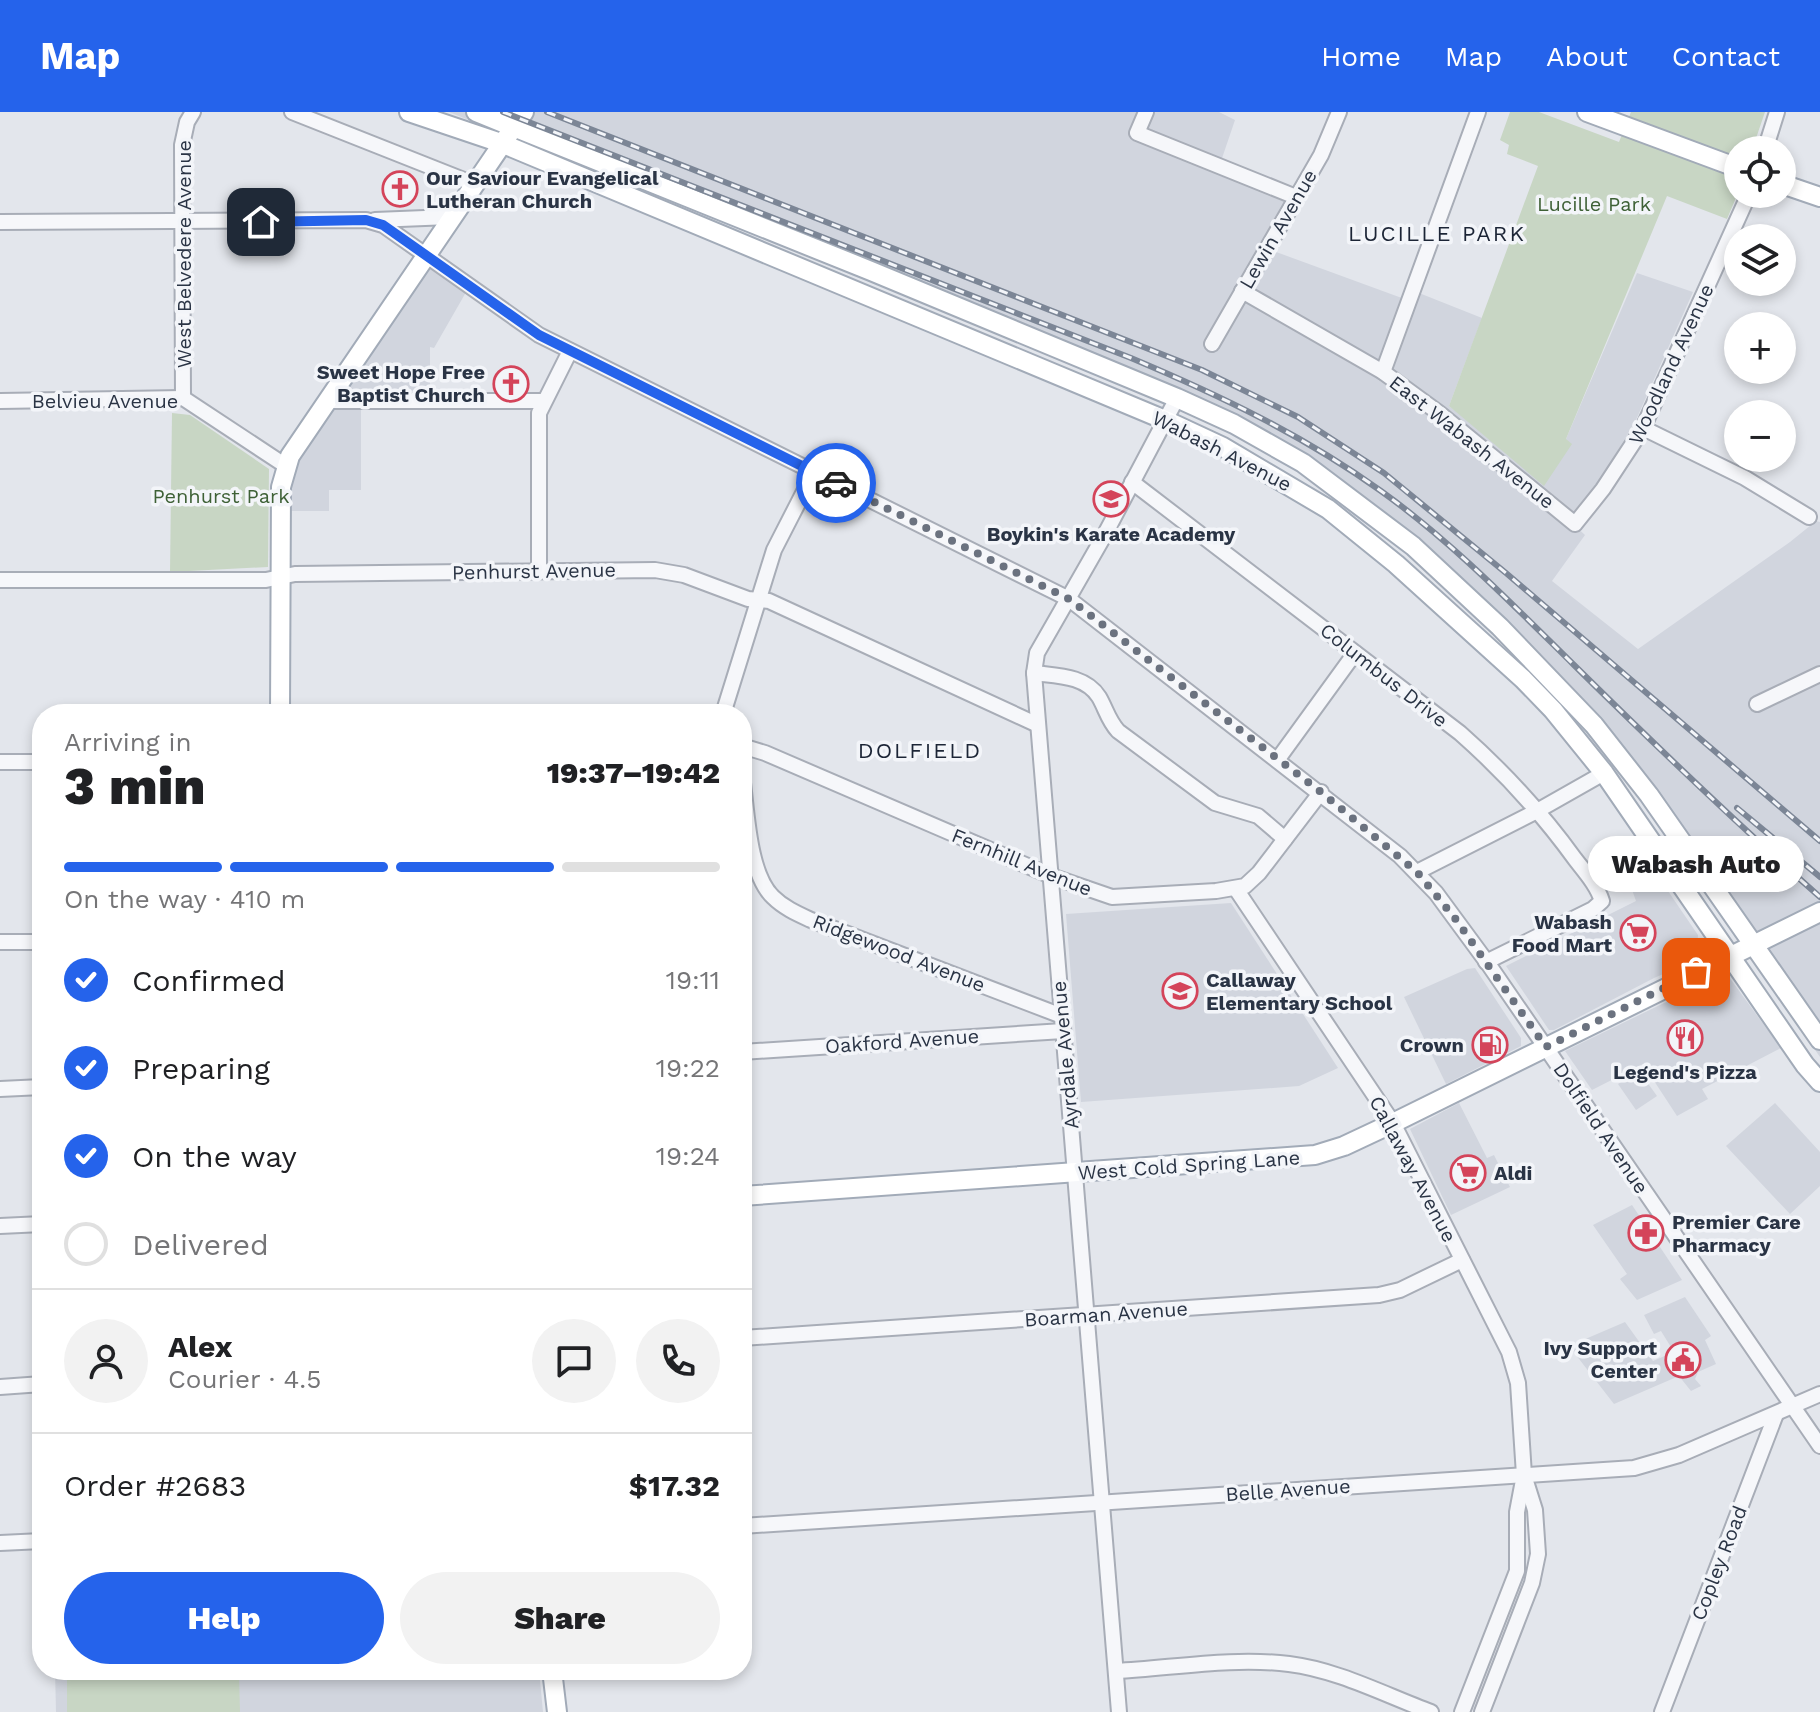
<!DOCTYPE html>
<meta charset="utf-8">
<style>
:root{--surface:#fff;--page:#f2f2f2;--text:#202124;--muted:#757577;--line:#e0e0e0;--accent:#2563eb}
body{margin:0;font-family:"Work Sans",sans-serif;background:var(--page);color:var(--text);height:100vh;display:flex;flex-direction:column;font-size:30px;white-space:nowrap}
*{box-sizing:border-box;margin:0}
p{font-size:26px;color:var(--muted)}
.icon{flex:none;width:44px;height:44px;fill:none;stroke:currentColor;stroke-width:2;stroke-linecap:round;stroke-linejoin:round}
.map{position:relative;flex:1;overflow:hidden}
.details{position:absolute;left:32px;top:592px;width:720px;height:976px;display:flex;flex-direction:column;background:var(--surface);border-radius:32px;box-shadow:0 4px 12px #0003}
.details>*{flex:none}
.tools{position:absolute;left:1724px;top:24px;display:grid;gap:16px}
.tools a{display:grid;place-items:center;width:72px;height:72px;border-radius:50%;background:var(--surface);box-shadow:0 4px 12px #0003;font-size:40px}
.pin{position:absolute;display:grid;place-items:center;width:68px;height:68px;color:#fff;margin:-34px;border-radius:16px;box-shadow:0 4px 12px #0006}
.courier{position:absolute;display:grid;place-items:center;width:80px;height:80px;margin:-40px;border:6px solid #2563eb;border-radius:50%;background:#fff;color:#222;box-shadow:0 2px 10px #0007}
.bubble{position:absolute;height:56px;border-radius:28px;background:var(--surface);box-shadow:0 4px 12px #0003;font-size:26px;font-weight:800;line-height:56px;text-align:center}
.headline em{font-style:normal;font-weight:800}
.headline div{display:flex;flex-direction:column-reverse}
.headline{display:flex;align-items:center;justify-content:space-between;height:136px;padding:0 32px}
h1{font-size:52px;font-weight:800;line-height:60px}
.bar{display:grid;grid-template-columns:repeat(4,1fr);gap:12px 8px;align-content:center;height:96px;padding:0 32px}
.bar i{height:10px;border-radius:6px;background:var(--line)}
.bar .selected{background:var(--accent)}
.bar p{grid-column:span 4}
.line{display:flex;align-items:center;gap:20px;padding:0 32px;border-top:2px solid var(--line)}
.line div{flex:1}
.round{display:grid;place-items:center;flex:none;width:84px;height:84px;border-radius:42px;background:var(--page)}
ol{padding:0 32px;list-style:none}
li{display:flex;align-items:center;gap:24px;height:88px}
li p{margin-inline-start:auto}
li .icon{padding:8px;border-radius:50%;background:var(--accent);color:#fff;stroke-width:4}
li:last-child{color:var(--muted)}
li i{width:44px;height:44px;border:4px solid var(--line);border-radius:50%}
.cta{display:flex;gap:16px;margin-top:auto;padding:16px 32px}
.cta a{flex:1;height:92px;border-radius:48px;background:var(--accent);color:#fff;font-size:32px;font-weight:800;line-height:92px;text-align:center}
.cta a+a{background:var(--page);color:var(--text)}
header{display:flex;align-items:center;gap:48px;box-sizing:border-box;height:112px;padding:0 40px;background:var(--accent);color:#fff}
header strong{font-size:38px}
nav{display:flex;gap:44px;margin-inline-start:auto;font-size:28px}
.map>svg:first-child{display:block}
.built{fill:#d1d5de}
.green{fill:#c8d6c4}
.lines{fill:none;stroke-linecap:round;stroke-linejoin:round}
.minor-casing{stroke:#a8adb7;stroke-width:18}
.major-casing{stroke:#a2abb8;stroke-width:22}
.minor{stroke:#f6f7fa;stroke-width:14}
.major{stroke:#fff;stroke-width:18}
.rail-casing{stroke:#7c8696;stroke-width:6}
.rail{stroke:#f3f5f9;stroke-width:3;stroke-dasharray:9;stroke-linecap:butt}
.done{stroke:#6b727f;stroke-width:8;stroke-dasharray:0 14.4}
.route{stroke:#2563eb;stroke-width:10}
.labels{text-anchor:middle;stroke-width:7;stroke-linejoin:round;paint-order:stroke}
.poi-label{font-size:20px;font-weight:bold;fill:#2a3445;stroke:#f3f5f9;text-anchor:start}
.park-label{font-size:20px;fill:#3e6136;stroke:#f3f5f9}
.street-label{font-size:20px;fill:#2a3445;stroke:#f3f5f9}
.neighbourhood-label{font-size:22px;letter-spacing:2px;fill:#1c2536;stroke:#f3f5f9}
</style>
<header>
<strong>Map</strong>
<nav><a>Home</a><a>Map</a><a>About</a><a>Contact</a></nav>
</header>
<div class="map">
<svg width="1820" height="1600" viewBox="0 0 1820 1600">
<rect width="100%" height="100%" fill="#e3e6ec"/>
<g class="built">
<polygon points="449,0 1219,0 1235,8 1219,55 1296,85 1268,137 1410,189 1414,179 1482,206 1449,294 1460,302 1566,327 1637,161 1693,180 1635,310 1573,412 1585,423 1552,469 1638,537 1790,430 1816,409 1820,410 1820,945 1642,689 1591,624 1493,521 1407,441 1298,359 1230,320 1174,295 868,168"/>
<polygon points="427,142 469,175 434,236 430,235 430,288 361,290 361,378 329,378 329,399 281,399 282,369"/>
<polygon points="1655,760 1698,823 1696,848 1654,866 1554,918 1549,918 1506,854 1636,789 1630,772"/>
<polygon points="1231,791 1338,956 1299,974 1081,990 1066,802"/>
<polygon points="1475,856 1521,926 1521,934 1446,972 1404,885 1467,857"/>
<polygon points="1726,861 1781,936 1702,977 1708,987 1677,1004 1643,952 1592,978 1565,939"/>
<polygon points="1639,959 1657,984 1636,998 1618,972"/>
<polygon points="1459,991 1487,1046 1494,1043 1510,1075 1451,1103 1410,1017"/>
<polygon points="1775,991 1820,1040 1820,1074 1790,1102 1726,1034"/>
<polygon points="1632,1093 1682,1168 1637,1188 1620,1167 1627,1162 1593,1113"/>
<polygon points="1685,1185 1711,1224 1705,1228 1716,1252 1698,1260 1695,1267 1701,1274 1691,1279 1679,1264 1614,1292 1569,1234 1625,1210 1653,1249 1674,1240 1661,1219 1654,1222 1644,1203"/>
<polygon points="55,1558 539,1558 543,1600 56,1600"/>
</g>
<g class="green">
<polygon points="1510,0 1539,0 1619,30 1631,0 1765,0 1752,38 1738,38 1738,81 1727,107 1667,84 1566,327 1572,332 1544,374 1449,294 1538,54 1507,42 1509,33 1500,28"/>
<polygon points="172,301 190,303 269,357 268,455 170,460"/>
<polygon points="67,1558 215,1558 215,1562 239,1562 240,1600 67,1600"/>
</g>
<g class="lines">
<defs>
<g id="minor">
<polyline points="292,0 474,72"/>
<polyline points="1146,0 1137,21 1296,85"/>
<polyline points="1765,38 1777,0"/>
<polyline points="375,108 450,105"/>
<polyline points="0,110 366,108 383,113 539,223 1069,487 1400,744 1436,781 1489,853 1820,1334"/>
<polyline points="1242,179 1383,260 1439,301 1575,412 1603,377 1643,316 1749,82"/>
<polyline points="1212,232 1321,43 1339,0"/>
<polyline points="1383,260 1478,0"/>
<polyline points="183,286 182,33 187,10 193,0"/>
<polyline points="0,289 183,286 286,354"/>
<polyline points="327,289 544,289"/>
<polyline points="1643,316 1745,366 1809,405"/>
<path d="M1132,370L1460,621C1503,659 1541,700 1575,747C1585,760 1597,773 1602,789L1593,797L1486,850"/>
<polyline points="539,459 539,301 570,239"/>
<polyline points="0,468 266,468 295,462 655,458 684,463 748,487 769,489 1038,613"/>
<path d="M1034,561C1056,564 1085,563 1099,585C1106,597 1108,608 1118,619L1215,691L1258,704L1285,727"/>
<polyline points="1757,592 1820,562"/>
<polyline points="723,602 774,438 814,360"/>
<polyline points="742,634 765,641 1051,764 1112,785 1216,779 1245,774 1259,761 1321,680"/>
<polyline points="1278,647 1355,541"/>
<polyline points="0,650 42,650"/>
<path d="M742,663C747,697 748,761 773,785C784,796 798,802 811,808L1062,904"/>
<polyline points="1417,760 1537,699 1604,661"/>
<polyline points="1236,777 1393,1011 1509,1240 1518,1271 1524,1363 1535,1398 1538,1442 1532,1471 1482,1600"/>
<polyline points="0,830 42,830"/>
<polyline points="742,940 1063,919"/>
<polyline points="0,977 42,975"/>
<polyline points="0,1114 42,1112"/>
<polyline points="742,1226 1379,1183 1400,1178 1462,1148"/>
<polyline points="0,1275 42,1272"/>
<polyline points="742,1414 1634,1356 1679,1343 1820,1282"/>
<polyline points="0,1431 42,1429"/>
<path d="M1116,1559C1173,1556 1232,1545 1289,1552C1338,1558 1385,1583 1431,1600"/>
<polyline points="1119,1600 1034,561 1037,541 1104,424 1177,286"/>
<polyline points="1462,1600 1517,1459 1517,1400 1524,1363"/>
<polyline points="1662,1600 1776,1302"/>
</g>
<g id="major">
<polyline points="409,0 501,31 1165,308 1223,335 1328,397 1396,452 1523,567 1553,598 1604,661 1805,953 1820,970"/>
<polyline points="476,0 871,159 1177,286 1234,312 1303,351 1413,434 1500,515 1594,613 1649,683 1820,928"/>
<polyline points="1587,0 1738,56"/>
<polyline points="1782,72 1820,85"/>
<polyline points="280,602 281,375 290,344 524,0"/>
<polyline points="742,1084 1315,1043 1344,1034 1393,1011 1820,800"/>
<polyline points="552,1558 557,1600"/>
</g>
</defs>
<use href="#minor" class="minor-casing"/>
<use href="#major" class="major-casing"/>
<use href="#minor" class="minor"/>
<use href="#major" class="major"/>
<defs>
<g id="rail">
<path d="M503,0L1131,246C1219,283 1303,323 1381,379C1451,429 1512,492 1574,553C1654,632 1735,710 1820,785"/>
<polyline points="547,0 1202,258 1298,305 1384,361 1506,461 1820,729"/>
<polyline points="1737,696 1820,765"/>
</g>
</defs>
<use href="#rail" class="rail-casing"/>
<use href="#rail" class="rail"/>
</g>
<g class="lines">
<polyline class="done" points="836,371 1069,487 1321,680 1417,760 1454,805 1546,935 1696,860"/>
<polyline class="route" points="261,110 366,108 383,113 539,223 836,371"/>
</g>
<defs>
<symbol id="church-ring" viewBox="-11 -11 22 22"><circle r="9.5" fill="#f3f5f9" stroke="#d4445a" stroke-width="1.5"/><path d="M-1.2-6h2.4v3.5h3.3v2.4h-3.3V6h-2.4V-.1h-3.3v-2.4h3.3Z" fill="#d4445a"/></symbol>
<symbol id="school-ring" viewBox="-11 -11 22 22"><circle r="9.5" fill="#f3f5f9" stroke="#d4445a" stroke-width="1.5"/><path d="M0-5L7-2L0 1L-7-2ZM-4 1L0 2.5L4 1V4Q0 6-4 4Z" fill="#d4445a"/></symbol>
<symbol id="supermarket-ring" viewBox="-11 -11 22 22"><circle r="9.5" fill="#f3f5f9" stroke="#d4445a" stroke-width="1.5"/><path d="M-6-5.5h2.5l.6 2H6L4.5 2H-2.5L-4.4-4H-6ZM-1.5 3.2a1.3 1.3 0 1 0 .1 0ZM3 3.2a1.3 1.3 0 1 0 .1 0Z" fill="#d4445a"/></symbol>
<symbol id="restaurant-ring" viewBox="-11 -11 22 22"><circle r="9.5" fill="#f3f5f9" stroke="#d4445a" stroke-width="1.5"/><path d="M-5-6h1v4h1v-4h1v4h1v-4h1v5L-1.5 .5V6h-2V.5L-5-1ZM5-6V6H3V1.5H1.5Q1.5-4 5-6Z" fill="#d4445a"/></symbol>
<symbol id="fuel-ring" viewBox="-11 -11 22 22"><circle r="9.5" fill="#f3f5f9" stroke="#d4445a" stroke-width="1.5"/><path d="M-5.5-6h7V0h2V4h1.3V-2.5L3-4.5l.8-.8L6-3V5H2.5V1h-1V6h-7ZM-4.2-4.7v3.2H.2V-4.7Z" fill="#d4445a"/></symbol>
<symbol id="pharmacy-ring" viewBox="-11 -11 22 22"><circle r="9.5" fill="#f3f5f9" stroke="#d4445a" stroke-width="1.5"/><path d="M-2-6h4v4h4v4h-4v4h-4v-4h-4v-4h4Z" fill="#d4445a"/></symbol>
<symbol id="civic-ring" viewBox="-11 -11 22 22"><circle r="9.5" fill="#f3f5f9" stroke="#d4445a" stroke-width="1.5"/><path d="M-.6-6.5H3V-4.5H.6V-3L4-1V1h2V6H-6V1h2V-1L-.6-3ZM-1.2 2.5V6h2.4V2.5Z" fill="#d4445a"/></symbol>
</defs>
<g fill-rule="evenodd">
<use href="#church-ring" x="380" y="57" width="40" height="40"/>
<use href="#church-ring" x="491" y="252" width="40" height="40"/>
<use href="#school-ring" x="1091" y="367" width="40" height="40"/>
<use href="#supermarket-ring" x="1618" y="801" width="40" height="40"/>
<use href="#school-ring" x="1160" y="859" width="40" height="40"/>
<use href="#restaurant-ring" x="1665" y="906" width="40" height="40"/>
<use href="#fuel-ring" x="1470" y="913" width="40" height="40"/>
<use href="#supermarket-ring" x="1448" y="1041" width="40" height="40"/>
<use href="#pharmacy-ring" x="1626" y="1101" width="40" height="40"/>
<use href="#civic-ring" x="1663" y="1228" width="40" height="40"/>
</g>
<g class="labels">
<g class="poi-label">
<text x="426" y="73">Our Saviour Evangelical<tspan x="426" dy="23">Lutheran Church</tspan></text>
<text x="485" y="267" text-anchor="end">Sweet Hope Free<tspan x="485" dy="23">Baptist Church</tspan></text>
<text x="1111" y="429" text-anchor="middle">Boykin's Karate Academy</text>
<text x="1612" y="817" text-anchor="end">Wabash<tspan x="1612" dy="23">Food Mart</tspan></text>
<text x="1206" y="875">Callaway<tspan x="1206" dy="23">Elementary School</tspan></text>
<text x="1464" y="940" text-anchor="end">Crown</text>
<text x="1685" y="967" text-anchor="middle">Legend's Pizza</text>
<text x="1494" y="1068">Aldi</text>
<text x="1672" y="1117">Premier Care<tspan x="1672" dy="23">Pharmacy</tspan></text>
<text x="1657" y="1243" text-anchor="end">Ivy Support<tspan x="1657" dy="23">Center</tspan></text>
</g>
<g class="park-label">
<text x="1594" y="99">Lucille Park</text>
<text x="221" y="391">Penhurst Park</text>
</g>
<g class="street-label">
<text transform="translate(1278 117) rotate(-60)" y="7">Lewin Avenue</text>
<text transform="translate(184 142) rotate(-90)" y="7">West Belvedere Avenue</text>
<text transform="translate(1671 252) rotate(-65)" y="7">Woodland Avenue</text>
<text x="105" y="296">Belvieu Avenue</text>
<text transform="translate(1472 330) rotate(38)" y="7">East Wabash Avenue</text>
<text transform="translate(1222 339) rotate(27)" y="7">Wabash Avenue</text>
<text transform="translate(534 459) rotate(-1)" y="7">Penhurst Avenue</text>
<text transform="translate(1384 563) rotate(38)" y="7">Columbus Drive</text>
<text transform="translate(1022 750) rotate(22)" y="7">Fernhill Avenue</text>
<text transform="translate(899 841) rotate(21)" y="7">Ridgewood Avenue</text>
<text transform="translate(902 929) rotate(-4)" y="7">Oakford Avenue</text>
<text transform="translate(1065 943) rotate(-95)" y="7">Ayrdale Avenue</text>
<text transform="translate(1601 1016) rotate(56)" y="7">Dolfield Avenue</text>
<text transform="translate(1189 1053) rotate(-4)" y="7">West Cold Spring Lane</text>
<text transform="translate(1413 1057) rotate(62)" y="7">Callaway Avenue</text>
<text transform="translate(1106 1202) rotate(-4)" y="7">Boarman Avenue</text>
<text transform="translate(1288 1378) rotate(-4)" y="7">Belle Avenue</text>
<text transform="translate(1719 1451) rotate(-69)" y="7">Copley Road</text>
</g>
<g class="neighbourhood-label">
<text x="1437" y="129">LUCILLE PARK</text>
<text x="920" y="646">DOLFIELD</text>
</g>
</g>
</svg>
<div class="tools">
<a><svg class="icon" aria-label="locate" viewBox="0 0 24 24"><circle cx="12" cy="12" r="6"/><path d="M12 2v4M12 18v4M2 12h4M18 12h4"/></svg></a>
<a><svg class="icon" aria-label="layers" viewBox="0 0 24 24"><path d="M12 4l9 5-9 5-9-5zM3 14l9 5 9-5"/></svg></a>
<a>+</a>
<a>−</a>
</div>
<div class="pin" style="left:1696px;top:860px;background:#ea580c"><svg class="icon" aria-label="bag" viewBox="0 0 24 24"><path d="M5 8h14l-1 12H6zM9 8a3 3 0 0 1 6 0"/></svg></div>
<div class="pin" style="left:261px;top:110px;background:#1f2937"><svg class="icon" aria-label="home" viewBox="0 0 24 24"><path d="M3 11l9-7 9 7M6 9v11h12V9"/></svg></div>
<div class="courier" style="left:836px;top:371px"><svg class="icon" aria-label="car" viewBox="0 0 24 24"><path d="M5 17H2v-5l4-1 3-4h7l3 4 3 1v5h-3M9 17h6M6 11h13"/><circle cx="7" cy="17" r="2"/><circle cx="17" cy="17" r="2"/></svg></div>
<div class="bubble" style="left:1588px;top:724px;width:216px">Wabash Auto</div>
<section class="details">
<div class="headline"><div><h1>3 min</h1><p>Arriving in</p></div><em>19:37–19:42</em></div>
<div class="bar"><i class="selected"></i><i class="selected"></i><i class="selected"></i><i></i><p>On the way · 410 m</p></div>
<ol>
<li><svg class="icon" aria-label="check" viewBox="0 0 24 24"><path d="M5 12l5 5 9-10"/></svg>Confirmed<p>19:11</p></li>
<li><svg class="icon" aria-label="check" viewBox="0 0 24 24"><path d="M5 12l5 5 9-10"/></svg>Preparing<p>19:22</p></li>
<li><svg class="icon" aria-label="check" viewBox="0 0 24 24"><path d="M5 12l5 5 9-10"/></svg>On the way<p>19:24</p></li>
<li><i></i>Delivered</li>
</ol>
<div class="line" style="height:144px"><a class="round"><svg class="icon" aria-label="person" viewBox="0 0 24 24"><circle cx="12" cy="8" r="4"/><path d="M4 21q1-7 8-7t8 7"/></svg></a><div><b>Alex</b><p>Courier · 4.5</p></div><a class="round"><svg class="icon" aria-label="chat" viewBox="0 0 24 24"><path d="M4 5h16v11H9l-5 4z"/></svg></a><a class="round"><svg class="icon" aria-label="phone" viewBox="0 0 24 24"><path d="M5 4h4l2 5-3 2q2 4 5 5l2-3 5 2v4C11 20 4 13 5 4z"/></svg></a></div>
<div class="line" style="height:104px"><div>Order #2683</div><b>$17.32</b></div>
<div class="cta"><a>Help</a><a>Share</a></div>
</section>
</div>
